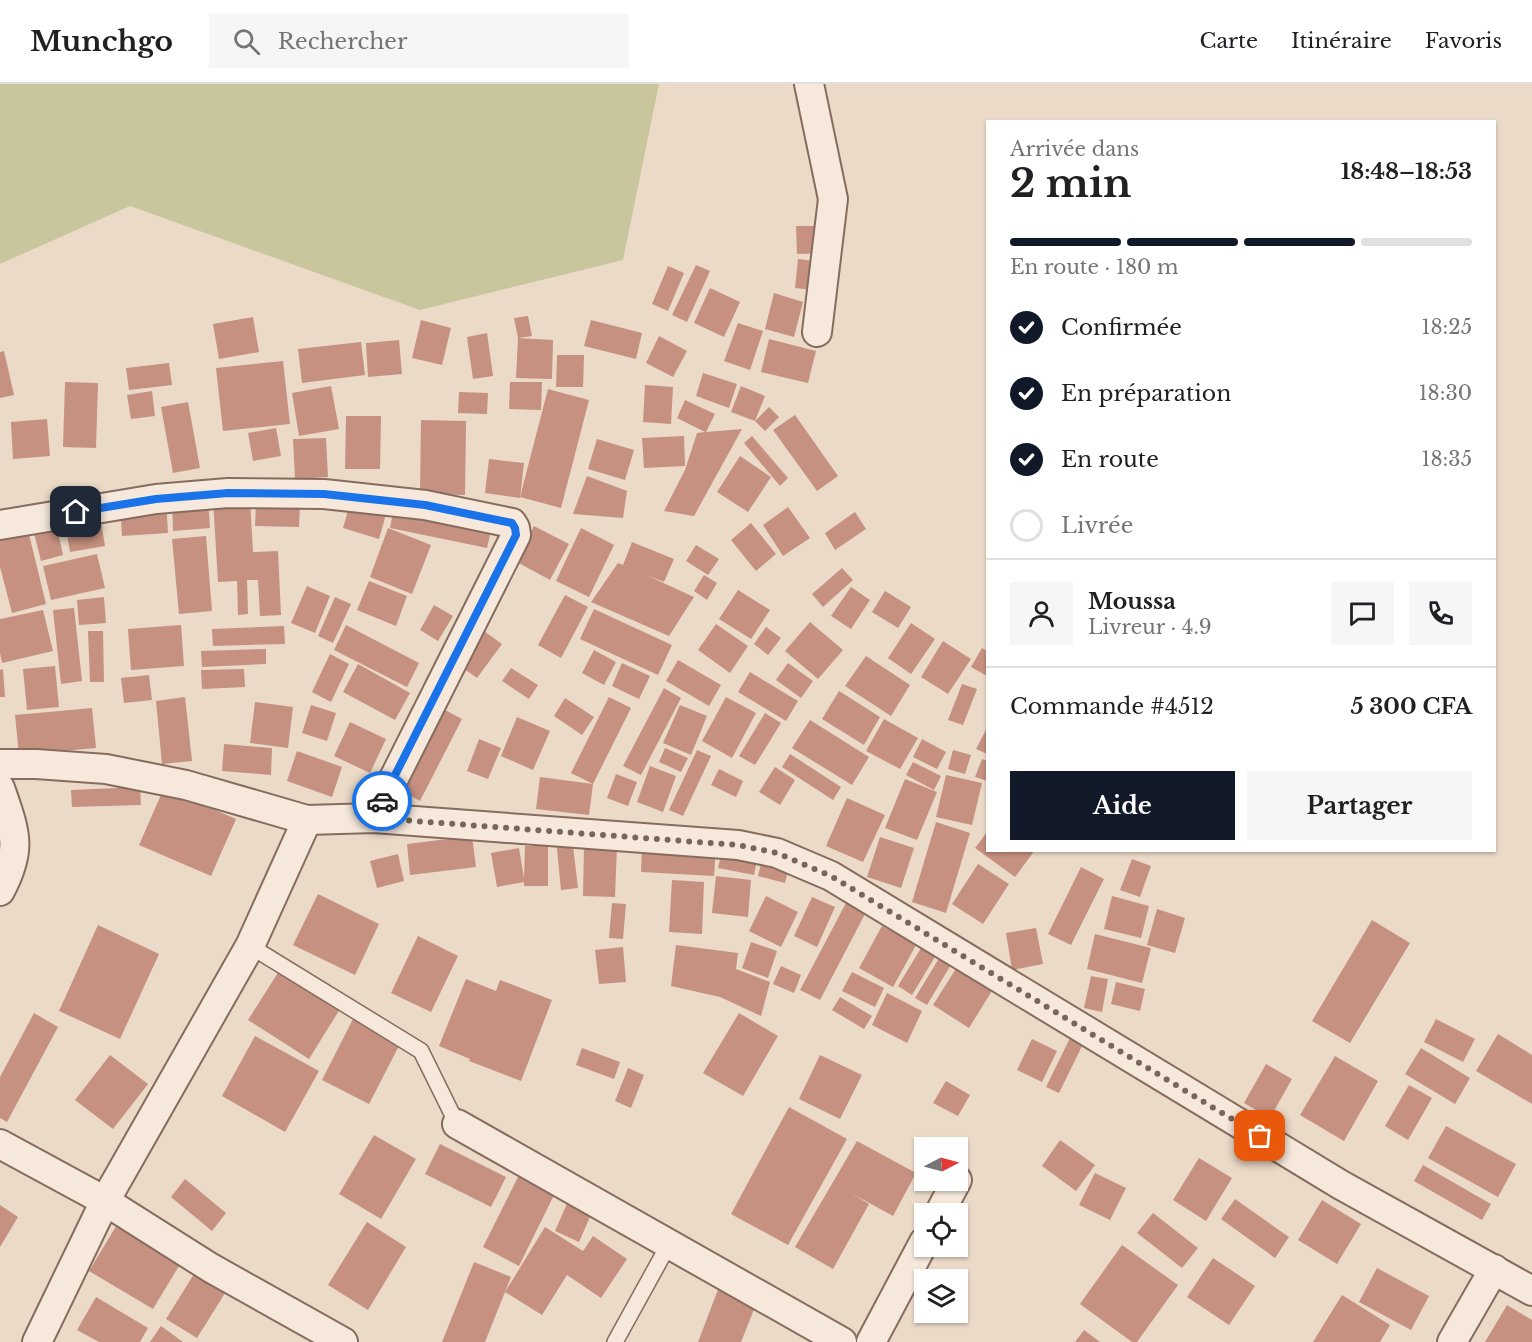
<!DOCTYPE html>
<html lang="fr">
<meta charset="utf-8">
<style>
:root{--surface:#fff;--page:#f6f6f6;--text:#202124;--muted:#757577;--line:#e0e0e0;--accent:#111827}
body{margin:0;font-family:"Libre Baskerville",serif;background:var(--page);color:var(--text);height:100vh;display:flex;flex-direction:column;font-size:22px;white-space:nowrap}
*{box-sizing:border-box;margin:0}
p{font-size:20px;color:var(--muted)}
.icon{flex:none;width:33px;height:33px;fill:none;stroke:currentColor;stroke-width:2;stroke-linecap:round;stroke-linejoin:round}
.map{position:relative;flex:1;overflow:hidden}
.sheet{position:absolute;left:986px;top:36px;width:510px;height:732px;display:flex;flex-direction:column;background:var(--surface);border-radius:0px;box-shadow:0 2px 4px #0004}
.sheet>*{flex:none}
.needle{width:39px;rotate:84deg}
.controls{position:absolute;left:914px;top:1053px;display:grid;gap:12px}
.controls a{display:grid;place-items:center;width:54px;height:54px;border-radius:0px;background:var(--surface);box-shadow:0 2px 4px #0004;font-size:30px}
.pin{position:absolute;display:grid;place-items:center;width:51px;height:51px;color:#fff;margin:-26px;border-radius:12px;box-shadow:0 3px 9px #0006}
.courier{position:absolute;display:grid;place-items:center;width:60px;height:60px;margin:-30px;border:4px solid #1a73e8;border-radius:50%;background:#fff;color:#222;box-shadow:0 2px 8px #0007}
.overview em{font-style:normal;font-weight:700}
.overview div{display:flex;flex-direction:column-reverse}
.overview{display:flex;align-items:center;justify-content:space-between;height:102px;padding:0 24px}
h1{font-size:39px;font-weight:700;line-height:45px}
.bar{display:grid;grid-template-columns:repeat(4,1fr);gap:9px 6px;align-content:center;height:72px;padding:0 24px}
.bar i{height:8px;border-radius:4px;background:var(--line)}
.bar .selected{background:var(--accent)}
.bar p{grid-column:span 4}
.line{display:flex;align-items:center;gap:15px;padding:0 24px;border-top:2px solid var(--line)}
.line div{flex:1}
.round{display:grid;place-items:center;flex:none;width:63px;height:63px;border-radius:0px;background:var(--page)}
ol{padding:0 24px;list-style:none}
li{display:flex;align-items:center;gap:18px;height:66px}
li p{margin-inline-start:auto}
li .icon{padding:6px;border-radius:50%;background:var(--accent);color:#fff;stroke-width:4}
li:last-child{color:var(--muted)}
li i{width:33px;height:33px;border:3px solid var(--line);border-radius:50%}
.cta{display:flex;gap:12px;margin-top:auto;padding:12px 24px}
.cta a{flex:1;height:69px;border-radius:0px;background:var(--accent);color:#fff;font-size:24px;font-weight:700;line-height:69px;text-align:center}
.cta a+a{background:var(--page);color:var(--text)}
header{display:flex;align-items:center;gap:36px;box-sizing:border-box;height:84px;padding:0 30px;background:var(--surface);border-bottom:2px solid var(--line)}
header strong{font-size:28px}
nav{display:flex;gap:33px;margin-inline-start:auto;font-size:21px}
.search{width:420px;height:54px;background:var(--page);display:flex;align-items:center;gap:15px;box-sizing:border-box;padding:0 21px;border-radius:0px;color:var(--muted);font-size:22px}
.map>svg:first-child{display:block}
.green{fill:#c9c59d}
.building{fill:#c69181}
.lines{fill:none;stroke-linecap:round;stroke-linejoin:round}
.lane-casing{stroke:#866c5f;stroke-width:18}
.street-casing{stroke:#866c5f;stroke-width:32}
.lane{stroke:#f6e9db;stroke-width:15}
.street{stroke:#f6e9db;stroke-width:28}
.done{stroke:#77665b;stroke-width:6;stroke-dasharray:0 10.8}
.route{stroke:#1a73e8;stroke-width:8}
</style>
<header>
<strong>Munchgo</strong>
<div class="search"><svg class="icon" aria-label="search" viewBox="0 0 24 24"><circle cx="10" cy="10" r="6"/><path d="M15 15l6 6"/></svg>Rechercher</div>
<nav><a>Carte</a><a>Itinéraire</a><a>Favoris</a></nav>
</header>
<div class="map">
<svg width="1532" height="1258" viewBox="0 0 1532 1258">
<rect width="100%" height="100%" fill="#ebdac8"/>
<polygon class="green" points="0,0 659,0 623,176 420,226 130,122 0,180"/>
<g class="building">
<polygon points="796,142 826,142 827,169 797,170"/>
<polygon points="798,175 823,178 820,207 795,204"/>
<polygon points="696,181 710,187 687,238 672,231"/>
<polygon points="668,182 684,189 668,227 652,220"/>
<polygon points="710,204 740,218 724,253 694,239"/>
<polygon points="774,209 803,218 794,253 765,245"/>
<polygon points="528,232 532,252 518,254 514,234"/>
<polygon points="253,233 259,268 219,275 213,240"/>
<polygon points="421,236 451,244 442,281 412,274"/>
<polygon points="591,236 642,249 636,275 584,262"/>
<polygon points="738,239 763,247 750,286 724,277"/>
<polygon points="487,249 493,292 473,295 467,253"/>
<polygon points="659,252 687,267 673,293 646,279"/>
<polygon points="518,254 553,256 552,295 516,294"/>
<polygon points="769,255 816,267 808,299 761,288"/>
<polygon points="399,256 402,290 368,293 366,259"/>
<polygon points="361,258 365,291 302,299 298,265"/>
<polygon points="4,267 14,311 0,314 0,268"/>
<polygon points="557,271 584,271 583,303 556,303"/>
<polygon points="283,277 290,340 223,347 216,284"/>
<polygon points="169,279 172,301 129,306 126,284"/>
<polygon points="703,289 737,300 729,324 696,312"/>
<polygon points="65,298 98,299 96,364 63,363"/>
<polygon points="510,298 542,298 541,326 509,325"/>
<polygon points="645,301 673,303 671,340 643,338"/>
<polygon points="331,302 339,345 299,352 292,309"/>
<polygon points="741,302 765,312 755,337 769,323 779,333 765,347 755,337 731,328"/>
<polygon points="548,305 589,316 561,424 520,413"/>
<polygon points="152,307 155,332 131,335 127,311"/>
<polygon points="459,308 488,309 487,330 458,329"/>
<polygon points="685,316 715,330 706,348 742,345 694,432 664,427 685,386 697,349 705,348 677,334"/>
<polygon points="188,318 200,384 173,389 161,323"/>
<polygon points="795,331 838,392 817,407 773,346"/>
<polygon points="346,332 381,332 380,385 345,385"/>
<polygon points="47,335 50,372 13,375 11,338"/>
<polygon points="421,336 466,337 465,411 420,410"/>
<polygon points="276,344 281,372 253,377 248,349"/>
<polygon points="684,352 685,382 644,384 642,354"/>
<polygon points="752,352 788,394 780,402 744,359"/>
<polygon points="326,354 328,393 295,395 293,355"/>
<polygon points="597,355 634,366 625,396 588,385"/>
<polygon points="740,372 771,393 748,428 717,408"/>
<polygon points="489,375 524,379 520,414 485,409"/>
<polygon points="587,392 627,407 623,434 573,430"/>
<polygon points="356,398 392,409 379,455 343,444"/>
<polygon points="396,412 494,433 487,464 390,444"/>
<polygon points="208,414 210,444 173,447 172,417"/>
<polygon points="250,414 253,468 278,467 281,531 260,532 258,496 247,496 248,530 238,531 237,497 218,498 213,416"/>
<polygon points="166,416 168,449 122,452 120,420"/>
<polygon points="256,420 300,421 299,443 255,442"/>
<polygon points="788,423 810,454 783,472 763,441"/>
<polygon points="855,428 866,445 835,466 825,449"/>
<polygon points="100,432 105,462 70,468 65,438"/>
<polygon points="55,435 63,471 41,477 32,441"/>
<polygon points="751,439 776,470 756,487 731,456"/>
<polygon points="27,442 46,520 12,529 0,483 0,449"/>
<polygon points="534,442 569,460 550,496 515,477"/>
<polygon points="388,444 431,461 412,510 370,493"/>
<polygon points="581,444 614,461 589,513 556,497"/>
<polygon points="206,452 212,527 179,530 172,455"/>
<polygon points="632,458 674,475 664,498 646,491 694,513 669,552 591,518 618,479 623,481"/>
<polygon points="696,461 719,475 708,491 686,477"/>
<polygon points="97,470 105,504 51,516 43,482"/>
<polygon points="842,484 853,496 823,523 812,510"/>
<polygon points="704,491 717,499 707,516 694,507"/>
<polygon points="369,497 407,512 396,542 357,526"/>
<polygon points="307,502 330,512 315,549 291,539"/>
<polygon points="851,503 870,516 851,545 831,532"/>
<polygon points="738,506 770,526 751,555 719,535"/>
<polygon points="885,507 911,523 898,544 872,528"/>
<polygon points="565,511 588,523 561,574 538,561"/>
<polygon points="104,513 106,539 79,541 77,516"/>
<polygon points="335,513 351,520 333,559 318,552"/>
<polygon points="434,521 453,532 438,557 420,546"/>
<polygon points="74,524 82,597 61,600 53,526"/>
<polygon points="594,525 672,561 658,591 580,555"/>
<polygon points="43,526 53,567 2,579 0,569 0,535"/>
<polygon points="810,538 843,566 818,595 785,567"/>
<polygon points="911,539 935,555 911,590 888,574"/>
<polygon points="716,540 748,562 730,589 698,566"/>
<polygon points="181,541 184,582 131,586 128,545"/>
<polygon points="346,541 419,579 407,603 334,566"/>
<polygon points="284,542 285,560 213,562 212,545"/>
<polygon points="766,543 781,554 768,571 754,560"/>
<polygon points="88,547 103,547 104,598 90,598"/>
<polygon points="484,547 502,560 477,594 459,581"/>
<polygon points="943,557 971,575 948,610 921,593"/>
<polygon points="982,564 987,567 987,592 971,583"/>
<polygon points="266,565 266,580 202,583 201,567"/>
<polygon points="594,566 616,578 604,601 582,589"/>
<polygon points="330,570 349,580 331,618 312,608"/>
<polygon points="866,572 910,601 891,632 845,602"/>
<polygon points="678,576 721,601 709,622 666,597"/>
<polygon points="622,579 650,592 639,615 612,602"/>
<polygon points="788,579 813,597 801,614 776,596"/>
<polygon points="358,580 410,609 395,636 343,608"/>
<polygon points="55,582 59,623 27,626 23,585"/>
<polygon points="511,584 538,601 529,615 502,597"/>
<polygon points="3,585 5,613 0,613 0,586"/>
<polygon points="244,585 245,603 202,605 201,586"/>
<polygon points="750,588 798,617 786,637 738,608"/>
<polygon points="149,591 152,616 124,619 121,594"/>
<polygon points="962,600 977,605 963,641 948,636"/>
<polygon points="664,604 681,614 641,691 623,682"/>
<polygon points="839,607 880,633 864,661 822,635"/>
<polygon points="185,613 192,677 162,680 156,617"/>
<polygon points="609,613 631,624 593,700 571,689"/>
<polygon points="726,613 756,629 732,674 702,657"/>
<polygon points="565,614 594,633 582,651 554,632"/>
<polygon points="255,618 293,623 288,664 250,659"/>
<polygon points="432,619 462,635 420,717 391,701"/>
<polygon points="311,621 336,629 327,657 302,649"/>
<polygon points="680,621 707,632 691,671 663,659"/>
<polygon points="92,624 96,664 19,671 15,631"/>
<polygon points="765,629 781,639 755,681 739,672"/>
<polygon points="517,633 550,647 533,686 501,672"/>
<polygon points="884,635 918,654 900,685 866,667"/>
<polygon points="810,636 869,673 852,701 792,664"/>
<polygon points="350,638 386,655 370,689 334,672"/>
<polygon points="987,644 987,670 976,665"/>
<polygon points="479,655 501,664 488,695 467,687"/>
<polygon points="922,655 946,668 937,685 913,673"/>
<polygon points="224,660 272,664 271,691 222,687"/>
<polygon points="665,664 688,674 681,688 659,678"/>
<polygon points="697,666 711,672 683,732 669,726"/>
<polygon points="953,666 971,671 965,690 948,685"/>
<polygon points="297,667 342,683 332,713 287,697"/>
<polygon points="790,670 841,703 833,716 782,683"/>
<polygon points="982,675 987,677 987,697 975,693"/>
<polygon points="913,678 941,692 934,706 906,691"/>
<polygon points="650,682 676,692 663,728 637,718"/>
<polygon points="775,683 795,696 780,721 759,708"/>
<polygon points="719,685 743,697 736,713 711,701"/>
<polygon points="616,690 637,698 628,722 607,714"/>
<polygon points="946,691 982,699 972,741 936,733"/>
<polygon points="540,693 593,700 589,731 536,725"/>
<polygon points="905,695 937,708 917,756 885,744"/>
<polygon points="140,703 141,721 72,723 71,706"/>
<polygon points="164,704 236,735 211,792 139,761"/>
<polygon points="847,714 885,731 863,778 826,762"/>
<polygon points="936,738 970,749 946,829 912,818"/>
<polygon points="987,748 987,766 1035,766 1015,793 975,764"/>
<polygon points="472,752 476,783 410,791 407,760"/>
<polygon points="572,753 578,804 561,806 556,755"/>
<polygon points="880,753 914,764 901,804 867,793"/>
<polygon points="725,754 760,761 754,791 718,784"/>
<polygon points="642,759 716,763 714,792 641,788"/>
<polygon points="584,761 617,762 615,813 583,812"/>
<polygon points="525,762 548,762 548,802 524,802 524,798 497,803 491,769 519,764 524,794"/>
<polygon points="765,764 792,770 785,799 758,792"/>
<polygon points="398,770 404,797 377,804 370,777"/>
<polygon points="1132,775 1151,782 1140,813 1120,806"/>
<polygon points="978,780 1009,800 983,840 952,820"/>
<polygon points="1081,783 1104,795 1071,861 1048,850"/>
<polygon points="716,792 751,796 748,833 712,829"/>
<polygon points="672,796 704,798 702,850 669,848"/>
<polygon points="318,810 379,840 355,891 293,861"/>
<polygon points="766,812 798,828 781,863 749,847"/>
<polygon points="1112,812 1149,822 1141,854 1104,845"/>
<polygon points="812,813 835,823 817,863 794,852"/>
<polygon points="612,819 626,820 623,855 609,854"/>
<polygon points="846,819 865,830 820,916 800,906"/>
<polygon points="1157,825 1185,834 1175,869 1147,861"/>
<polygon points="1372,836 1410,859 1350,959 1312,937"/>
<polygon points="98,841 159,870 120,955 59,927"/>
<polygon points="882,842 916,861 893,903 859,884"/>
<polygon points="1036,844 1043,880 1012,886 1006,849"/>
<polygon points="1095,850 1151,864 1142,899 1087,885"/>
<polygon points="418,852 458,872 431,928 391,909"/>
<polygon points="751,858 777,867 768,894 742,884"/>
<polygon points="924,859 938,868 912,911 898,902"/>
<polygon points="676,861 738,869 736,885 770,898 761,932 720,913 671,902"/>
<polygon points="623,863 626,898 599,900 595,866"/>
<polygon points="941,871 952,879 927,921 915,914"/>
<polygon points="781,882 801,891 794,909 773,900"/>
<polygon points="957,883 993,905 969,944 933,921"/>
<polygon points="279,887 340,925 309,975 248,936"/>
<polygon points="852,888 884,904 875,923 842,907"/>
<polygon points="1091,892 1108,895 1102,928 1084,924"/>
<polygon points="466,895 496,907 500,896 552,916 521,997 469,977 470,975 439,962"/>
<polygon points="1116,898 1145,905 1140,927 1111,920"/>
<polygon points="887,909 922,927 907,959 872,941"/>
<polygon points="840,913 872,932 864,945 832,926"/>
<polygon points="34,929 58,943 7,1038 0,1034 0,993"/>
<polygon points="739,929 778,952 743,1012 703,989"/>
<polygon points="355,931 402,956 369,1020 322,996"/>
<polygon points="1436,935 1475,955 1463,978 1424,958"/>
<polygon points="1072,950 1085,956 1059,1009 1046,1003"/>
<polygon points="1498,950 1532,971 1532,1020 1476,987"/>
<polygon points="255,952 319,987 285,1048 222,1012"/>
<polygon points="1032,955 1057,967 1042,998 1017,986"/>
<polygon points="582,964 620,978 614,995 576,981"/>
<polygon points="1421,964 1470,994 1455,1020 1405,990"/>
<polygon points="110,971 148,1000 113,1045 75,1016"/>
<polygon points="820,971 862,991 840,1035 799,1015"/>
<polygon points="1335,972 1378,997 1344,1057 1300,1031"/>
<polygon points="1266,980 1292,995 1270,1034 1244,1019"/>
<polygon points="628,984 644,991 631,1024 615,1017"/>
<polygon points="946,997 970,1011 958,1032 933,1019"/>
<polygon points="1409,1001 1432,1014 1408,1056 1385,1042"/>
<polygon points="789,1023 847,1055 788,1161 731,1130"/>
<polygon points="1446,1042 1516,1080 1498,1113 1428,1074"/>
<polygon points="374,1051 416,1075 381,1135 339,1110"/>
<polygon points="1060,1056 1095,1081 1076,1107 1042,1082"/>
<polygon points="857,1057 916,1089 893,1132 851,1109 869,1120 833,1185 795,1163"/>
<polygon points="440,1060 506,1093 491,1123 425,1090"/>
<polygon points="1199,1074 1232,1094 1206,1137 1173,1116"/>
<polygon points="1423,1081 1491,1120 1482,1136 1414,1097"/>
<polygon points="522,1085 558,1103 519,1182 483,1163"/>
<polygon points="1095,1089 1126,1104 1110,1136 1079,1121"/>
<polygon points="185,1095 226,1129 212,1147 171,1113"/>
<polygon points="572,1108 596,1119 579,1158 555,1147"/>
<polygon points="1235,1115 1289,1153 1275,1174 1221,1135"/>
<polygon points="1322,1116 1361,1140 1337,1180 1298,1156"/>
<polygon points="0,1121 18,1133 0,1163"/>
<polygon points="1153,1129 1198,1164 1182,1184 1137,1149"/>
<polygon points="121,1134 185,1172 153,1225 89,1187"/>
<polygon points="367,1138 406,1163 368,1226 328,1201"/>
<polygon points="545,1143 583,1167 593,1152 627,1175 601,1214 567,1191 542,1231 505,1208"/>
<polygon points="1122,1161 1178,1201 1137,1258 1132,1258 1080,1220"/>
<polygon points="1213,1174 1255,1202 1229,1241 1187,1213"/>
<polygon points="474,1178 511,1193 485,1258 442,1258"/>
<polygon points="199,1182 230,1201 197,1254 166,1235"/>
<polygon points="1377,1184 1429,1212 1411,1246 1359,1218"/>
<polygon points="719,1203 757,1218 741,1258 698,1258"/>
<polygon points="1342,1211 1390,1241 1380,1258 1313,1258"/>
<polygon points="96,1213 148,1244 140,1258 99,1258 77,1246"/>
<polygon points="1507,1221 1532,1236 1532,1258 1485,1258"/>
<polygon points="161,1242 183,1258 150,1258"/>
<polygon points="1084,1246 1100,1258 1075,1258"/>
</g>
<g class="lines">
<defs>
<g id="lane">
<polyline points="250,862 421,967 457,1040"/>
<polyline points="615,1258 669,1160"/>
</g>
<g id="street">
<polyline points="809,0 833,115 817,248"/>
<polyline points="0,441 156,415 228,409 324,410 425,421 512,439 515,444 516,451 374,734"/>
<polyline points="0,680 36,680 106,685 186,701 307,736 374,734 738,761 777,769 831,792 1341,1101 1532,1207"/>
<path d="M0,704C15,748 23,764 0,807"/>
<polyline points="457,1040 842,1258"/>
<polyline points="0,1060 105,1117 211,1184 343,1258"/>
<polyline points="939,1130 957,1096"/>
<polyline points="37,1258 105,1117 250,862 307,736"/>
<polyline points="871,1258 924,1158"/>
<polyline points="1452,1258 1494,1185"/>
</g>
</defs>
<use href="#lane" class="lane-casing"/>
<use href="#street" class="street-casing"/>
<use href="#lane" class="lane"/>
<use href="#street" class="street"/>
</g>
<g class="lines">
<polyline class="done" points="382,717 374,734 738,761 777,769 831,792 1260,1052"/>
<polyline class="route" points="76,428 156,415 228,409 324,410 425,421 512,439 515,444 516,451 382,717"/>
</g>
</svg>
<div class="controls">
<a><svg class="needle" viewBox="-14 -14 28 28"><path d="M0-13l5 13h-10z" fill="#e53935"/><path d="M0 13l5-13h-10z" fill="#757577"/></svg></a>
<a><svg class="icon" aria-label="locate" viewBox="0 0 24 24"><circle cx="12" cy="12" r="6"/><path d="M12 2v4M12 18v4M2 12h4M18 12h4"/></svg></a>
<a><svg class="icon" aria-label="layers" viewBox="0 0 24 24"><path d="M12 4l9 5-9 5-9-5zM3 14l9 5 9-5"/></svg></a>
</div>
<div class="pin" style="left:1260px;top:1052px;background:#ea580c"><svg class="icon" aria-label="bag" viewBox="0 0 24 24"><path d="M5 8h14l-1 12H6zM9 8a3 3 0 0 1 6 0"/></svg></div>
<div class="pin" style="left:76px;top:428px;background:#1f2937"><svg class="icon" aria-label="home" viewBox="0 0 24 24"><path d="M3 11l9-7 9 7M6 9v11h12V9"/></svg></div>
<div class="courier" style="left:382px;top:717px"><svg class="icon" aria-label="car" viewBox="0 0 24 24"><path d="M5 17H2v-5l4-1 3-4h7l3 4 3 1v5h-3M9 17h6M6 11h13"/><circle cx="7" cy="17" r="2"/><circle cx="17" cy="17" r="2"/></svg></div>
<section class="sheet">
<div class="overview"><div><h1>2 min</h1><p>Arrivée dans</p></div><em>18:48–18:53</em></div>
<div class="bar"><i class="selected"></i><i class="selected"></i><i class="selected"></i><i></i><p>En route · 180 m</p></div>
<ol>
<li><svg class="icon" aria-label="check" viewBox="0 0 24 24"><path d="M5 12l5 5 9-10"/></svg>Confirmée<p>18:25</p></li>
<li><svg class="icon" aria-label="check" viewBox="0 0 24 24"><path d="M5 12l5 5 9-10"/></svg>En préparation<p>18:30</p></li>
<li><svg class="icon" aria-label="check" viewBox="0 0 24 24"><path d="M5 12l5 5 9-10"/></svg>En route<p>18:35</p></li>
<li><i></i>Livrée</li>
</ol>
<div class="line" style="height:108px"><a class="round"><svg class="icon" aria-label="person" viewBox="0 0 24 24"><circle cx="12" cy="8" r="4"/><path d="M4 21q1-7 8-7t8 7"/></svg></a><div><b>Moussa</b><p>Livreur · 4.9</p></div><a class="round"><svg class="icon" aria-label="chat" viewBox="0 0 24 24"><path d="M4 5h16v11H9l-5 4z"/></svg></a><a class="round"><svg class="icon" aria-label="phone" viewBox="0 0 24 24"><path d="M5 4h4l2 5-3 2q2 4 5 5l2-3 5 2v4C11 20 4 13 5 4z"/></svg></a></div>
<div class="line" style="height:78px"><div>Commande #4512</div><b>5 300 CFA</b></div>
<div class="cta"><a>Aide</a><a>Partager</a></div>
</section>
</div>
